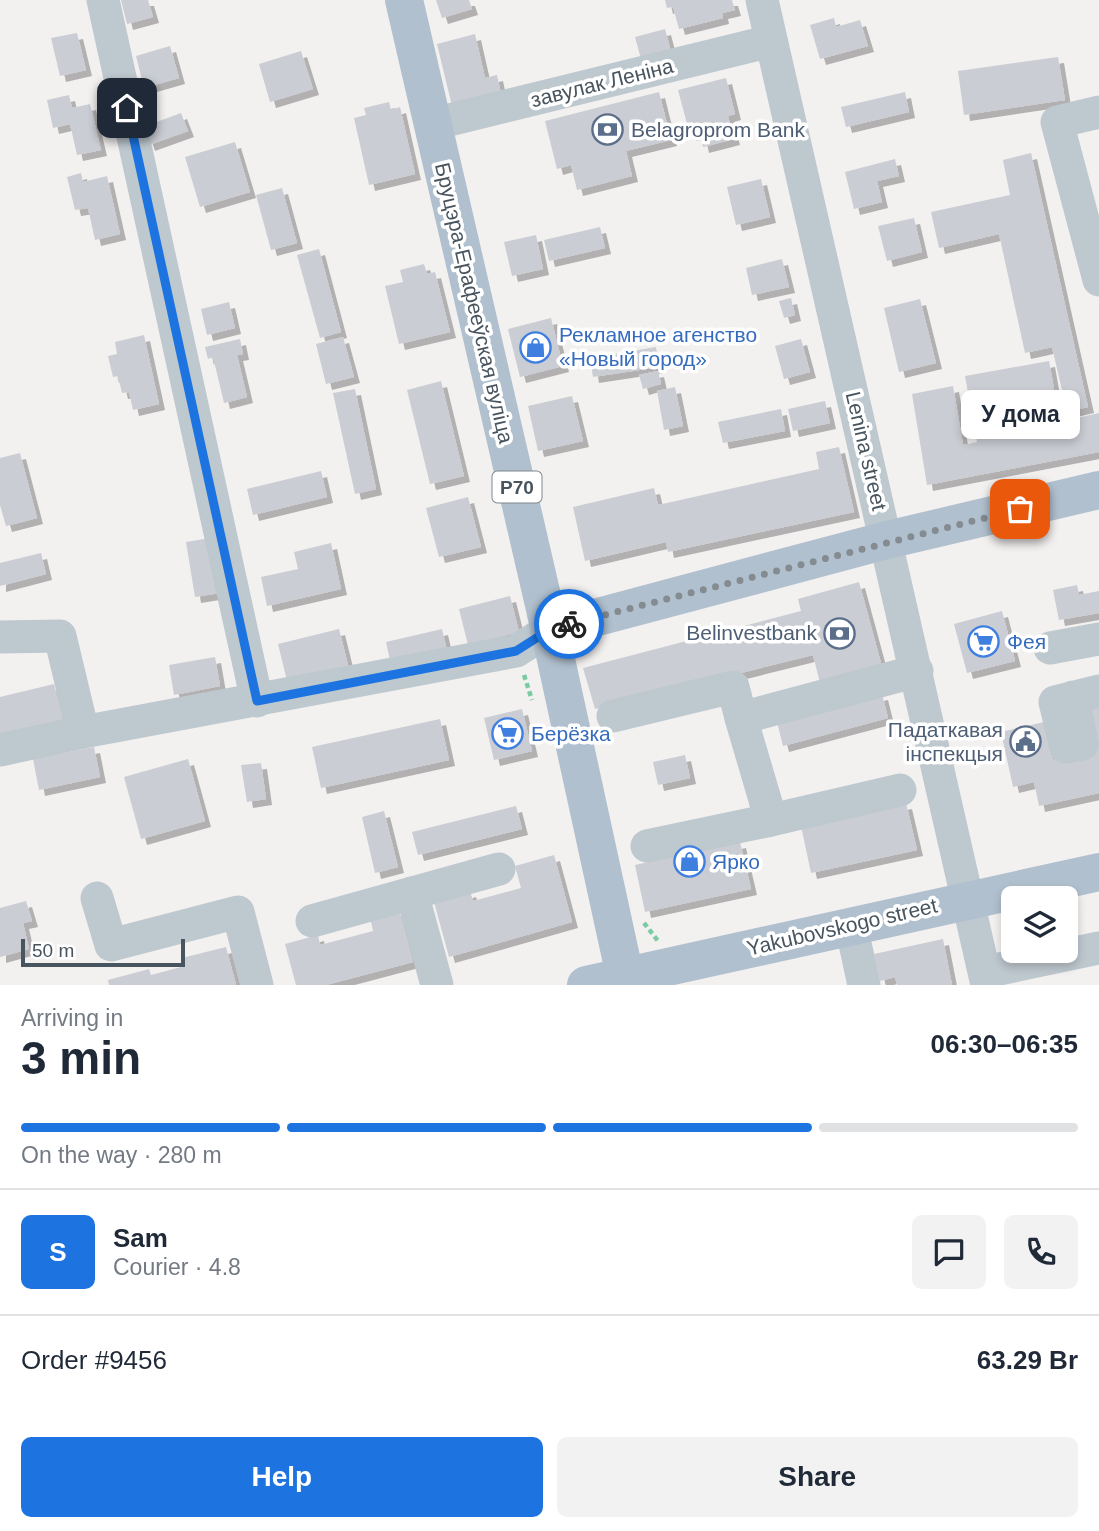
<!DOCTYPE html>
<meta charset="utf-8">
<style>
:root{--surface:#fff;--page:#f2f2f3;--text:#1f2937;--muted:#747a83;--line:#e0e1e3;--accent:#1d74e0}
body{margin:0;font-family:Helvetica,sans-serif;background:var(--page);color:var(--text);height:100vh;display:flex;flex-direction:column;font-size:26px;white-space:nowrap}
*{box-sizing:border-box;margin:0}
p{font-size:23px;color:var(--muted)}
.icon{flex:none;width:38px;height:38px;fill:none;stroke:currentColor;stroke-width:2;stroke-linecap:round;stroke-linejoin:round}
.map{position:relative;height:985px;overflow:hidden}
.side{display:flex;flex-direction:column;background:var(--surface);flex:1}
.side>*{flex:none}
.controls{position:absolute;left:1001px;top:886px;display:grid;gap:14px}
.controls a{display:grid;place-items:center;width:77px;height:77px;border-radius:10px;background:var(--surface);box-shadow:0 4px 10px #0003;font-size:35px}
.scale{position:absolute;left:21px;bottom:18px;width:164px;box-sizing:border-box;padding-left:7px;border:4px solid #48545e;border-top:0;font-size:19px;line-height:24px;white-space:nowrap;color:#48545e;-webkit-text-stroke:5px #fff;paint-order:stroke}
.pin{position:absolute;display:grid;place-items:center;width:60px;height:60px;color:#fff;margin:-30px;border-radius:14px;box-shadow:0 4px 10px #0006}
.courier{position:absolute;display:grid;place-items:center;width:70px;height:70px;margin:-35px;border:5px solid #1d74e0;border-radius:50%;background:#fff;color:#222;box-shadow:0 2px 9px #0007}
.bubble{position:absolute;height:49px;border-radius:10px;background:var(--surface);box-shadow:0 4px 10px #0003;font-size:23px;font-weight:700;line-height:49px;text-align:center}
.head em{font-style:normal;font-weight:700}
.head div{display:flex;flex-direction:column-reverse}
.head{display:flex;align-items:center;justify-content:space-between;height:119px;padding:0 21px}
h1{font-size:46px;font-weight:700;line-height:52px}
.bar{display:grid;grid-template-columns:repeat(4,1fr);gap:10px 7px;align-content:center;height:84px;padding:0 21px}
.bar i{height:9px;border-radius:5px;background:var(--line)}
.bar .selected{background:var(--accent)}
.bar p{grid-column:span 4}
.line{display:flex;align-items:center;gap:18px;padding:0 21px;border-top:2px solid var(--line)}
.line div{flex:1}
.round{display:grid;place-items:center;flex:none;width:74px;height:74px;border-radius:10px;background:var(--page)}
.button{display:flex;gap:14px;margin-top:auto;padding:14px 21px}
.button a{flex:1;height:80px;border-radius:10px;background:var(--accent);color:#fff;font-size:28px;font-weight:700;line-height:80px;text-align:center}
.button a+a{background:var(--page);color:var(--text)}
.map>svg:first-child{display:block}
.building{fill:#cacdd3;filter:url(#shadow)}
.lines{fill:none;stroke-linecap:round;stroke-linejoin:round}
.path{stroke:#79cca2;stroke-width:4.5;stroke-dasharray:5 3.5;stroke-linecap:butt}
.minor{stroke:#bec8cf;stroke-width:33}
.major{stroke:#b1c0ce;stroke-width:38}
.done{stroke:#848b91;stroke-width:7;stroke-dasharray:0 12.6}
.route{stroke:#1d74e0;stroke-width:9}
.labels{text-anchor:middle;stroke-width:7;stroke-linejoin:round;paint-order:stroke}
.shield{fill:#fff;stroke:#7f878e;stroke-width:2}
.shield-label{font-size:19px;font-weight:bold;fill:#48545e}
.street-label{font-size:21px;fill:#48545e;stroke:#fff}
.service-label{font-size:21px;fill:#4e5e75;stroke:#fff;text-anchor:end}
.shop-label{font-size:21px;fill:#366cbe;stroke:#fff;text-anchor:start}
</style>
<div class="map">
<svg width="1099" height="985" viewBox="0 0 1099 985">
<defs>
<filter id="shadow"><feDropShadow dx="6" dy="6" stdDeviation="0" flood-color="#0004"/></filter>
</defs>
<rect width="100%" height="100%" fill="#f3f0f0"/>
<g class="building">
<polygon points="121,0 148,0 153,17 127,24"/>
<polygon points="436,0 469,0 472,9 442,18"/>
<polygon points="665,0 732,0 735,10 722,13 723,18 679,29 673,7 667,8"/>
<polygon points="834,18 836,27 860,20 868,46 820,59 810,25"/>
<polygon points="665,29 671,52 641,59 635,37"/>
<polygon points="77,33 86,70 60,76 51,38"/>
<polygon points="475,34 485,78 497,75 501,94 452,106 437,44"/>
<polygon points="170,46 179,78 144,88 136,56"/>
<polygon points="301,51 313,89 270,102 259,64"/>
<polygon points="1058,57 1065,100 964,115 958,71"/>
<polygon points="726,78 735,114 728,116 734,139 703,147 700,133 690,135 678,90"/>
<polygon points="659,92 671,140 626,151 632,176 577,190 571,165 557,169 545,121"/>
<polygon points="905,92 909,112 846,127 841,107"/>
<polygon points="69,95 72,108 90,104 101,150 77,155 70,124 53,128 47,100"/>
<polygon points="389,102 391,110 400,107 415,174 369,185 354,118 366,115 364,108"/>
<polygon points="181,113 188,131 149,145 143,127"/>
<polygon points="235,142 250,192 200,207 185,157"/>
<polygon points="1031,153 1088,407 1067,412 1052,347 1025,353 999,234 939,248 931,212 1010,195 1003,160"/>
<polygon points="895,159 899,176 877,181 882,202 854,209 845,172"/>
<polygon points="81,173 83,182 107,176 120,234 95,240 88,208 75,210 67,177"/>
<polygon points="761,179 770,217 736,225 727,187"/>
<polygon points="282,188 297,243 271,250 256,195"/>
<polygon points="914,218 922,252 887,261 878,226"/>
<polygon points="600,227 605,248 549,261 544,240"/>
<polygon points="536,235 543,269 512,276 504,242"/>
<polygon points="319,249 341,332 320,338 297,255"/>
<polygon points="782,259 789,287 752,295 746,268"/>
<polygon points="424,264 427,274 435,272 450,332 399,344 385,286 403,282 400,270"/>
<polygon points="791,298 795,315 784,318 779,301"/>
<polygon points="920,299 936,363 899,372 884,308"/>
<polygon points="229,302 235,328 207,335 201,309"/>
<polygon points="551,318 563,366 520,377 508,329"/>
<polygon points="144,335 159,404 133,410 129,392 122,393 118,376 113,377 108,356 117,354 115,342"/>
<polygon points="343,337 354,377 326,384 316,344"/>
<polygon points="240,339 243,354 237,355 247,397 224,403 213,357 208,359 205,347"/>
<polygon points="801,339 810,372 784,379 775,346"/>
<polygon points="656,347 659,367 593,377 590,358"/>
<polygon points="1049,361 1054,389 1009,397 1015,432 1099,413 1099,452 927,485 912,394 953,386 963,445 977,442 965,376"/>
<polygon points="658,371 661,384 643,389 639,375"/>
<polygon points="441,381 464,476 430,484 407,390"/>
<polygon points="675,387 683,426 664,430 657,391"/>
<polygon points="355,389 376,489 355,494 333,393"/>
<polygon points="572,396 583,441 538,451 528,406"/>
<polygon points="825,401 830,423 793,431 788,409"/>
<polygon points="781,409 785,431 723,443 718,422"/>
<polygon points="839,447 854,512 668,552 666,542 585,561 573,507 654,488 658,505 819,469 816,452"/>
<polygon points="20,453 37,518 6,526 0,505 0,458"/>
<polygon points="321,471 327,497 253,515 247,489"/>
<polygon points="468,497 481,547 439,557 426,508"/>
<polygon points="210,538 220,593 195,597 186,542"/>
<polygon points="331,543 341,589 267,606 261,577 298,569 294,552"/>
<polygon points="41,553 46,574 0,586 0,563"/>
<polygon points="859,582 882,667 820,683 813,655 595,709 583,668 801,611 798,599"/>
<polygon points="1077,585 1079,595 1099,591 1099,613 1059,620 1053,590"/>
<polygon points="510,596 519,632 468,645 459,609"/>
<polygon points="1002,611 1015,661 967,673 954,624"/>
<polygon points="339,629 349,669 288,685 278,644"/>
<polygon points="442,629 447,651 391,665 386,642"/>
<polygon points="215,657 220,686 174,695 169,665"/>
<polygon points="54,684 63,719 0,734 0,697"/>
<polygon points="882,694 888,718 783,746 777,722"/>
<polygon points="1099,694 1099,793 1039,806 1034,782 1013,787 1001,732 1044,722 1053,760 1094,751 1082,698"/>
<polygon points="522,709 532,751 494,760 484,718"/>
<polygon points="440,719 449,760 321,788 312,747"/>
<polygon points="94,747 100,777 39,790 33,759"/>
<polygon points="685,755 690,778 658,785 653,762"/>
<polygon points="188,759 205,821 141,839 124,777"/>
<polygon points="261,763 266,799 247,802 241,765"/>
<polygon points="906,803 917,850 811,873 801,826"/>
<polygon points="516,806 522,829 418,855 412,832"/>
<polygon points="384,811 398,867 375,873 362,817"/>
<polygon points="740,842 751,889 645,912 635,865"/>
<polygon points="554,855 572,922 449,957 434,902 470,891 473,901 521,888 515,866"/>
<polygon points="26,901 32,921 23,923 29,949 0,957 0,908"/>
<polygon points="399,909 413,962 326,985 296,985 285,944 318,935 320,945 373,931 370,917"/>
<polygon points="943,939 952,985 897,985 895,977 880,981 874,954"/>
<polygon points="226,947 236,985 109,985 108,980 149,969 151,975 185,966 182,958"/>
</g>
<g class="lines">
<g class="path">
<polyline points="524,675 532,700"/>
<polyline points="644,923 658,941"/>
</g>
<g class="minor">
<polyline points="103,0 257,701"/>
<polyline points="762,0 987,985"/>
<polyline points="1099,112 1057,122 1099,280"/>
<polyline points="433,124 771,41"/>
<polyline points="0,637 60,636 83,732 516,651 549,630"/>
<polyline points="1050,648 1099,639"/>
<polyline points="1073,697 1082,744 1066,747 1055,702 1099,691"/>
<polyline points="613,716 733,687 741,718 917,671"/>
<polyline points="0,750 83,732"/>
<polyline points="771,820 900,790"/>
<polyline points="647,846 771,820 741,718"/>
<polyline points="412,893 437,985"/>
<polyline points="97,898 111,945 238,912 257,985"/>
<polyline points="312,921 499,869"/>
<polyline points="851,925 864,985"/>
<polyline points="985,972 1099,948"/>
</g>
<g class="major">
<polyline points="404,0 545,609 625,976"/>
<polyline points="549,630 887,540 1099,490"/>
<polyline points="586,985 1099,872"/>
</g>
</g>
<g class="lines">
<polyline class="done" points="569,624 1020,509"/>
<polyline class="route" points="127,108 257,701 516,651 549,630 569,624"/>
</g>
<defs>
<symbol id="bank-ring" viewBox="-11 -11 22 22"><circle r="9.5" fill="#fff" stroke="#5c6f8a" stroke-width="1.5"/><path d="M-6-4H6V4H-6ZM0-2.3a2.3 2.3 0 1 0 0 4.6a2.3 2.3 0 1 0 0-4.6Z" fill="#5c6f8a"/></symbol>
<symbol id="shop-ring" viewBox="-11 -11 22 22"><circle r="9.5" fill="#fff" stroke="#3f7fe0" stroke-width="1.5"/><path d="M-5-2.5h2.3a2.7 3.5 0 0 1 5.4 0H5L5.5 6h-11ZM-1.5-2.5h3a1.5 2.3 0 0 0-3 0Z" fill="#3f7fe0"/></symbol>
<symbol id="supermarket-ring" viewBox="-11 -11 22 22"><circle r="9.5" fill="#fff" stroke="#3f7fe0" stroke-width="1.5"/><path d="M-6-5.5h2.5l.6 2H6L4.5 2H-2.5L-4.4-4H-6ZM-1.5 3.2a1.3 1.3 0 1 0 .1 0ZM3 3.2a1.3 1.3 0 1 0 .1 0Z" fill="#3f7fe0"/></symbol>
<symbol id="civic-ring" viewBox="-11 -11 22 22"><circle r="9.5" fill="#fff" stroke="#5c6f8a" stroke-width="1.5"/><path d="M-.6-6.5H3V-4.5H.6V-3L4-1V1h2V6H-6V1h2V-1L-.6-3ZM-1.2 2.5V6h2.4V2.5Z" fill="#5c6f8a"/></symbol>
</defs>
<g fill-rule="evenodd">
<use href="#bank-ring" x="590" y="112" width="35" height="35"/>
<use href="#shop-ring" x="518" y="330" width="35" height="35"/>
<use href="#bank-ring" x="822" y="616" width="35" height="35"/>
<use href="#supermarket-ring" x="966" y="624" width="35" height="35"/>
<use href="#supermarket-ring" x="490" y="716" width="35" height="35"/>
<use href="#civic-ring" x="1008" y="724" width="35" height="35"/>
<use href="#shop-ring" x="672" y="844" width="35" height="35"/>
</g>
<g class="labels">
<rect class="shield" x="492.5" y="471.5" width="49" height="31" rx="5"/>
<g class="shield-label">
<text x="517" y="494">Р70</text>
</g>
<g class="street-label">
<text transform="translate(602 83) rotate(-14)" y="7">завулак Леніна</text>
<text transform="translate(474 303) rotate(77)" y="7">Бруцэра-Ерафееўская вуліца</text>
<text transform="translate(866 451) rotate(77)" y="7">Lenina street</text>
<text transform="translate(842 927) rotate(-13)" y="7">Yakubovskogo street</text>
</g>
<g class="service-label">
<text x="631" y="137" text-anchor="start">Belagroprom Bank</text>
<text x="817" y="640">Belinvestbank</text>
<text x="1003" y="737">Падаткавая<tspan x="1003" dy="24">інспекцыя</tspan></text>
</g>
<g class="shop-label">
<text x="559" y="342">Рекламное агенство<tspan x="559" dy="24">«Новый город»</tspan></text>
<text x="1007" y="649">Фея</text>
<text x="531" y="741">Берёзка</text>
<text x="712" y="869">Ярко</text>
</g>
</g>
</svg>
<div class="controls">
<a><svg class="icon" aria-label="layers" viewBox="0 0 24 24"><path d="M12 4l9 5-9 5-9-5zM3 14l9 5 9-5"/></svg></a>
</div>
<div class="scale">50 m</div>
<div class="pin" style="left:1020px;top:509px;background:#ea580c"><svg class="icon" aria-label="bag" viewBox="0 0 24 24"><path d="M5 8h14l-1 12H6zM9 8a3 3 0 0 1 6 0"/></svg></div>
<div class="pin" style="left:127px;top:108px;background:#1f2937"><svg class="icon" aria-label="home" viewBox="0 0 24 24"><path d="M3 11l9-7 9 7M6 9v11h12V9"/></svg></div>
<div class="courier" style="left:569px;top:624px"><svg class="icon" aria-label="bike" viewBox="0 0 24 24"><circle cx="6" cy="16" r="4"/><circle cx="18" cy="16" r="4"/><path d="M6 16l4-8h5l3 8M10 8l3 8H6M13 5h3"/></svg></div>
<div class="bubble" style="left:961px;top:390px;width:119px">У дома</div>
</div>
<section class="side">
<div class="head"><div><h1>3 min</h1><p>Arriving in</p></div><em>06:30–06:35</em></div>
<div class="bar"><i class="selected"></i><i class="selected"></i><i class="selected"></i><i></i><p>On the way · 280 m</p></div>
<div class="line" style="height:126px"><b class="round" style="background:var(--accent);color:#fff">S</b><div><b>Sam</b><p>Courier · 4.8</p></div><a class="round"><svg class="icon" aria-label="chat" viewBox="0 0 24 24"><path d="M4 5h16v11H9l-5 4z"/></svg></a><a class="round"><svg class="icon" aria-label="phone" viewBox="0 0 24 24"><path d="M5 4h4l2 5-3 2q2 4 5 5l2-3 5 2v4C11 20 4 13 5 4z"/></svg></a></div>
<div class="line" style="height:91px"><div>Order #9456</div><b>63.29 Br</b></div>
<div class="button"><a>Help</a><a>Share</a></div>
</section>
